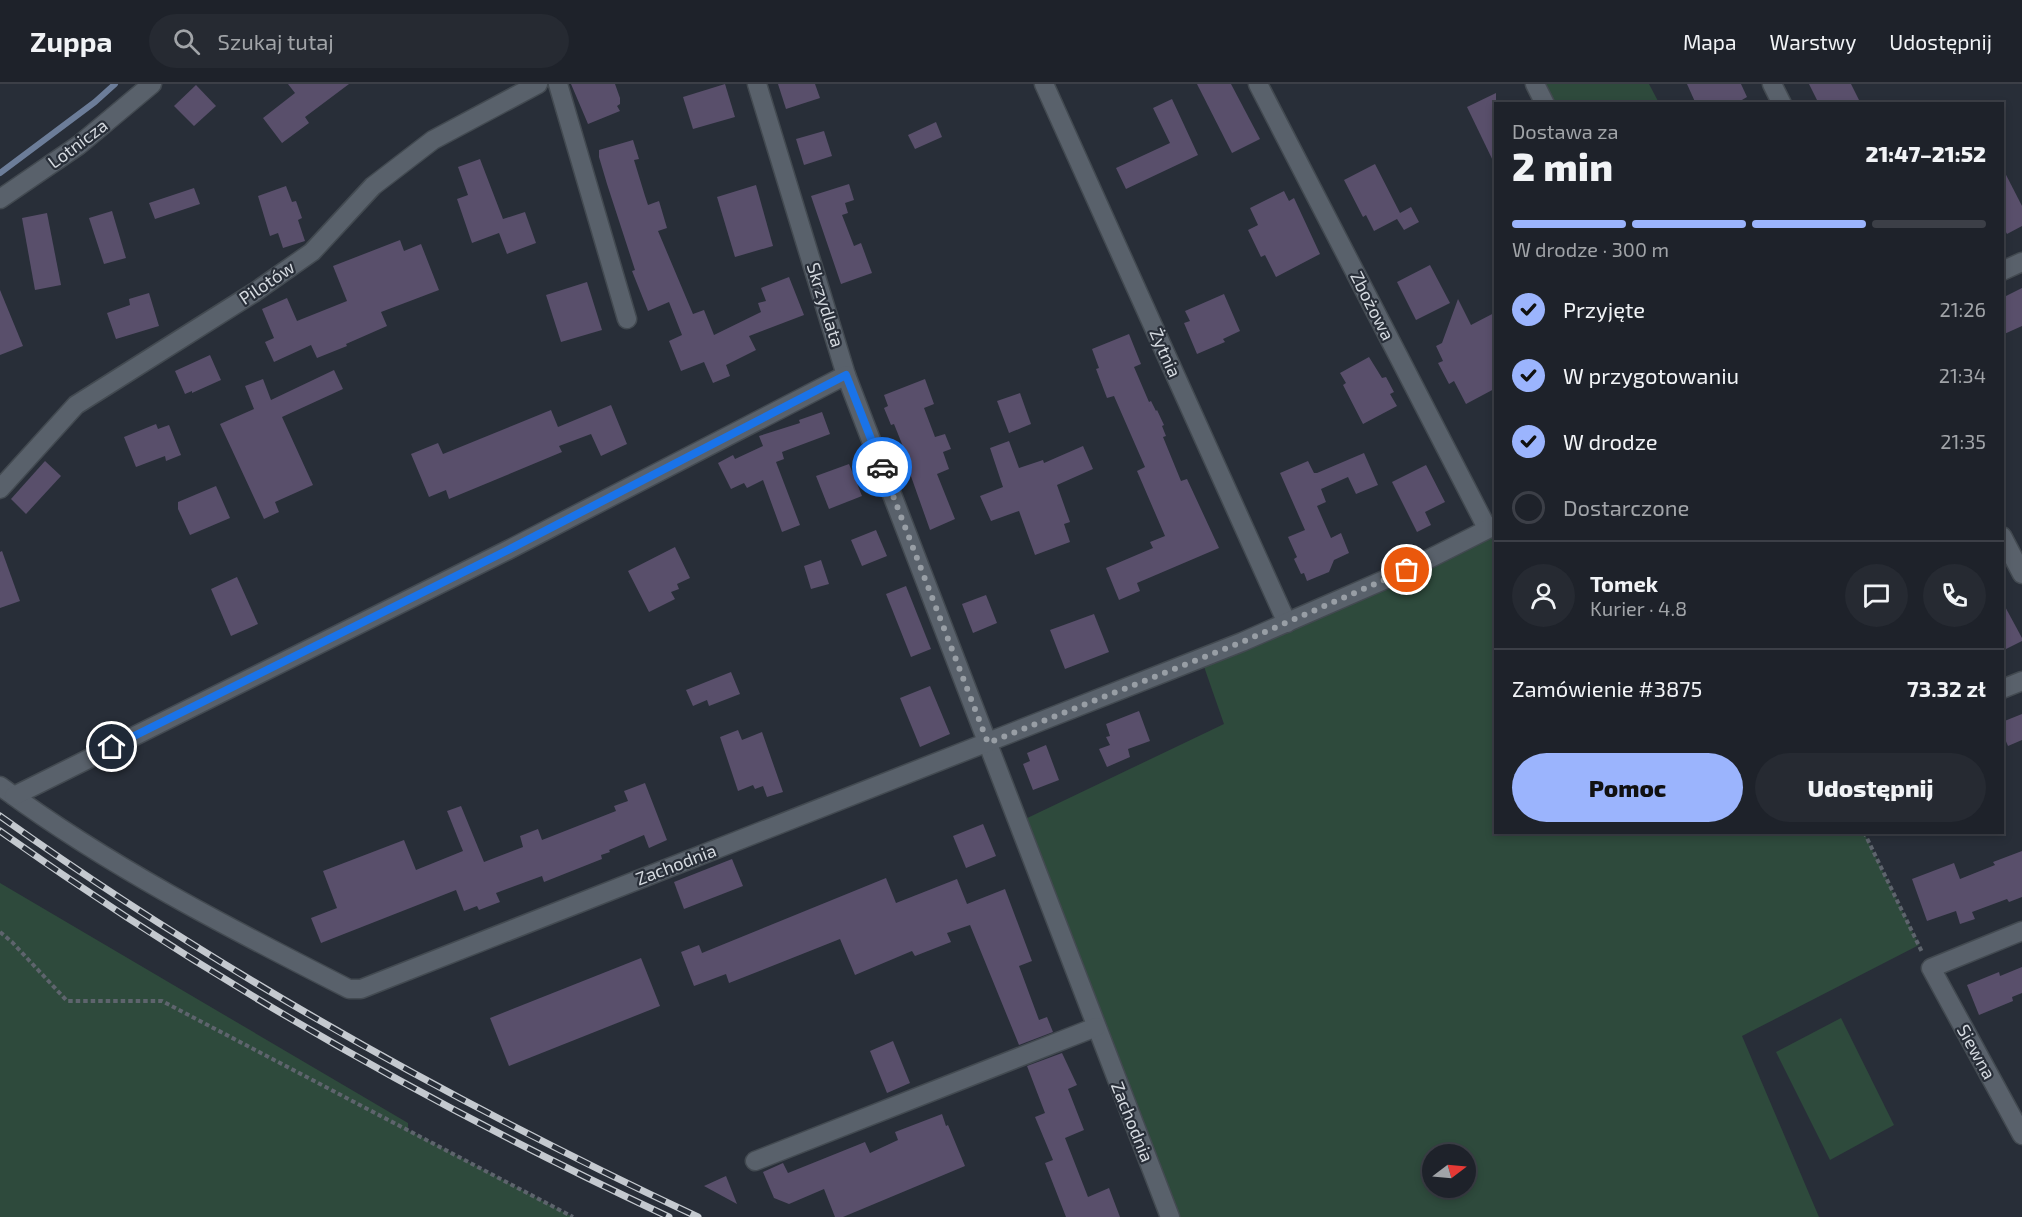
<!DOCTYPE html>
<html lang="pl">
<meta charset="utf-8">
<style>
:root{--surface:#1e222a;--page:#262a32;--text:#f1f3f6;--muted:#a1a4a8;--line:#3c3f47;--accent:#9bb4fd}
body{margin:0;font-family:"Exo 2",sans-serif;background:var(--page);color:var(--text);height:100vh;display:flex;flex-direction:column;font-size:22px;white-space:nowrap}
*{box-sizing:border-box;margin:0}
p{font-size:20px;color:var(--muted)}
.icon{flex:none;width:33px;height:33px;fill:none;stroke:currentColor;stroke-width:2;stroke-linecap:round;stroke-linejoin:round}
.map{position:relative;flex:1;overflow:hidden}
.side{position:absolute;left:1494px;top:18px;width:510px;height:732px;display:flex;flex-direction:column;background:var(--surface);border-radius:0px;box-shadow:0 3px 9px #0003,0 0 0 2px var(--line)}
.side>*{flex:none}
.needle{width:39px;rotate:74deg}
.controls{position:absolute;left:1422px;top:1060px;display:grid;gap:12px}
.controls a{display:grid;place-items:center;width:54px;height:54px;border-radius:50%;background:var(--surface);box-shadow:0 3px 9px #0003,0 0 0 2px var(--line);font-size:30px}
.pin{position:absolute;display:grid;place-items:center;width:51px;height:51px;color:#fff;margin:-26px;border:3px solid #fff;border-radius:50%;box-shadow:0 2px 6px #0007}
.courier{position:absolute;display:grid;place-items:center;width:60px;height:60px;margin:-30px;border:4px solid #1a73e8;border-radius:50%;background:#fff;color:#222;box-shadow:0 2px 8px #0007}
.head em{font-style:normal;font-weight:800}
.head div{display:flex;flex-direction:column-reverse}
.head{display:flex;align-items:center;justify-content:space-between;height:102px;padding:0 18px}
h1{font-size:39px;font-weight:800;line-height:45px}
.bar{display:grid;grid-template-columns:repeat(4,1fr);gap:9px 6px;align-content:center;height:72px;padding:0 18px}
.bar i{height:8px;border-radius:4px;background:var(--line)}
.bar .on{background:var(--accent)}
.bar p{grid-column:span 4}
.line{display:flex;align-items:center;gap:15px;padding:0 18px;border-top:2px solid var(--line)}
.line div{flex:1}
.round{display:grid;place-items:center;flex:none;width:63px;height:63px;border-radius:32px;background:var(--page)}
ol{padding:0 18px;list-style:none}
li{display:flex;align-items:center;gap:18px;height:66px}
li p{margin-inline-start:auto}
li .icon{padding:6px;border-radius:50%;background:var(--accent);color:#111;stroke-width:4}
li:last-child{color:var(--muted)}
li i{width:33px;height:33px;border:3px solid var(--line);border-radius:50%}
.primary-button{display:flex;gap:12px;margin-top:auto;padding:12px 18px}
.primary-button a{flex:1;height:69px;border-radius:36px;background:var(--accent);color:#111;font-size:24px;font-weight:800;line-height:69px;text-align:center}
.primary-button a+a{background:var(--page);color:var(--text)}
header{display:flex;align-items:center;gap:36px;box-sizing:border-box;height:84px;padding:0 30px;background:var(--surface);border-bottom:2px solid var(--line)}
header strong{font-size:28px}
nav{display:flex;gap:33px;margin-inline-start:auto;font-size:21px}
.search{width:420px;height:54px;background:var(--page);display:flex;align-items:center;gap:15px;box-sizing:border-box;padding:0 21px;border-radius:33px;color:var(--muted);font-size:22px}
.map>svg:first-child{display:block}
.green{fill:#2e4a3c;fill-rule:evenodd}
.lines{fill:none;stroke-linecap:round;stroke-linejoin:round}
.stream{stroke:#6c7d99;stroke-width:6}
.building{fill:#594f6b}
.minor-casing{stroke:#434a51;stroke-width:21}
.path{stroke:#5e646d;stroke-width:4;stroke-dasharray:4.5 3;stroke-linecap:butt}
.minor{stroke:#59616b;stroke-width:18}
.rail-casing{stroke:#c4c9cf;stroke-width:7}
.rail{stroke:#282e38;stroke-width:4.5;stroke-dasharray:14;stroke-linecap:butt}
.done{stroke:#989ea5;stroke-width:6;stroke-dasharray:0 10.8}
.route{stroke:#1a73e8;stroke-width:8}
.labels{text-anchor:middle;stroke-width:4.5;stroke-linejoin:round;paint-order:stroke}
.street-label{font-size:18px;fill:#d5dae0;stroke:#282e38}
</style>
<header>
<strong>Zuppa</strong>
<div class="search"><svg class="icon" aria-label="search" viewBox="0 0 24 24"><circle cx="10" cy="10" r="6"/><path d="M15 15l6 6"/></svg>Szukaj tutaj</div>
<nav><a>Mapa</a><a>Warstwy</a><a>Udostępnij</a></nav>
</header>
<div class="map">
<svg width="2022" height="1133" viewBox="0 0 2022 1133">
<rect width="100%" height="100%" fill="#282e38"/>
<g class="green">
<polygon points="1535,0 1649,0 1659,19 1545,19"/>
<path d="M1495,441L1496,748L1864,749L1919,861L1742,952L1819,1133H1170L1019,738L1224,640L1201,574ZM1432,1071H1466V1104H1432Z"/>
<polygon points="0,799 408,1039 408,1046 573,1133 0,1133"/>
<polygon points="1841,934 1894,1041 1830,1076 1776,968"/>
</g>
<g class="lines">
<polyline class="stream" points="0,89 95,18 115,0"/>
</g>
<g class="building">
<polygon points="288,0 349,0 305,33 309,39 282,59 263,34 295,9"/>
<polygon points="571,0 615,0 620,14 620,20 617,22 620,27 588,40"/>
<polygon points="725,0 735,33 693,45 683,13"/>
<polygon points="778,0 815,0 820,14 786,25"/>
<polygon points="1197,0 1231,0 1260,55 1232,69"/>
<polygon points="1687,0 1741,0 1747,13 1735,20 1696,20"/>
<polygon points="1809,0 1851,0 1861,20 1819,20"/>
<polygon points="196,1 216,22 194,42 174,22"/>
<polygon points="1496,9 1496,83 1467,23"/>
<polygon points="1172,15 1198,71 1126,105 1116,84 1170,59 1153,24"/>
<polygon points="936,38 942,53 915,65 908,51"/>
<polygon points="824,47 832,72 804,81 796,55"/>
<polygon points="633,56 639,75 634,76 645,112 648,121 659,117 667,144 658,147 693,230 704,226 714,251 761,228 758,219 766,217 761,204 789,193 804,231 749,252 756,266 726,281 730,292 713,299 704,278 681,287 669,257 682,251 669,218 648,227 632,187 635,186 607,100 599,73 599,66"/>
<polygon points="480,75 503,135 525,128 536,159 507,170 499,149 472,159 457,115 468,111 458,83"/>
<polygon points="1375,80 1400,129 1411,123 1419,138 1404,146 1397,135 1374,147 1366,131 1363,133 1344,96"/>
<polygon points="2002,83 2022,122 2022,142 2007,150 2002,141"/>
<polygon points="849,100 854,116 845,119 848,129 842,131 854,162 861,159 872,189 841,200 811,112"/>
<polygon points="756,101 773,162 735,173 717,113"/>
<polygon points="286,102 292,118 296,117 302,134 298,136 305,157 283,164 278,149 270,152 258,112"/>
<polygon points="194,104 200,120 155,135 149,119"/>
<polygon points="1284,107 1289,117 1294,114 1320,170 1276,193 1265,171 1261,173 1248,146 1258,141 1250,124"/>
<polygon points="112,127 126,174 104,180 89,134"/>
<polygon points="47,129 61,201 35,206 22,134"/>
<polygon points="400,156 404,167 421,160 439,206 381,228 387,242 346,260 347,262 317,274 311,261 274,278 265,258 274,254 262,225 287,214 297,237 347,217 333,182"/>
<polygon points="1430,181 1450,219 1416,236 1397,198"/>
<polygon points="587,198 602,246 561,258 546,211"/>
<polygon points="2022,204 2022,242 2002,251 2002,214"/>
<polygon points="0,206 23,262 0,271"/>
<polygon points="149,209 159,242 116,255 107,229 130,221 129,215"/>
<polygon points="1224,210 1240,247 1223,255 1225,258 1197,270 1184,239 1190,237 1185,227"/>
<polygon points="1458,215 1471,241 1496,228 1496,304 1466,320 1454,297 1449,300 1438,279 1443,277 1436,262 1442,259"/>
<polygon points="1129,250 1141,280 1134,283 1149,318 1151,317 1156,327 1157,326 1164,341 1162,342 1166,352 1163,353 1181,397 1187,395 1219,464 1137,499 1140,507 1119,516 1106,484 1153,464 1150,458 1165,452 1137,387 1145,383 1114,312 1107,314 1096,285 1099,284 1092,265"/>
<polygon points="210,271 221,296 192,309 192,307 185,310 175,287"/>
<polygon points="1369,273 1382,294 1386,293 1394,308 1390,310 1397,322 1363,340 1343,301 1346,299 1340,289"/>
<polygon points="334,286 343,305 282,333 313,401 275,418 279,428 264,435 220,340 254,325 245,302 263,295 271,316"/>
<polygon points="925,295 934,320 924,324 935,353 945,350 951,365 943,368 949,385 937,390 955,435 930,446 907,381 910,380 894,340 891,341 884,324 888,322 884,311"/>
<polygon points="1020,309 1031,340 1009,349 997,317"/>
<polygon points="611,321 627,360 601,372 591,350 559,362 562,368 449,415 446,406 429,413 411,370 438,359 443,370 551,326 558,343"/>
<polygon points="822,328 830,350 782,368 784,375 776,378 800,441 782,448 763,396 747,404 744,399 731,405 718,379 733,371 735,375 763,362 759,352 800,339 799,336"/>
<polygon points="156,340 158,345 169,341 181,371 166,377 165,372 136,383 124,353"/>
<polygon points="1009,357 1019,384 1043,376 1044,379 1083,362 1093,385 1057,401 1070,438 1064,440 1070,458 1035,471 1019,427 991,437 980,412 1003,403 990,364"/>
<polygon points="1364,369 1378,401 1356,410 1348,393 1321,405 1326,418 1317,422 1331,454 1341,449 1349,469 1334,476 1329,488 1307,497 1304,489 1301,490 1294,475 1297,473 1288,453 1305,446 1280,389 1308,377 1314,389 1317,389"/>
<polygon points="45,377 61,392 26,430 11,415"/>
<polygon points="849,380 862,412 829,425 816,392"/>
<polygon points="1426,381 1445,418 1425,428 1431,441 1417,448 1392,398"/>
<polygon points="216,402 230,434 190,451 178,425 178,418"/>
<polygon points="876,446 887,472 862,482 851,456"/>
<polygon points="675,463 690,494 677,500 679,505 671,508 675,515 649,528 628,487"/>
<polygon points="2,467 20,517 0,524 0,468"/>
<polygon points="821,476 829,500 811,505 804,482"/>
<polygon points="237,493 258,540 231,552 211,505"/>
<polygon points="906,502 931,565 911,573 886,510"/>
<polygon points="986,511 997,539 973,549 962,520"/>
<polygon points="2002,517 2022,554 2022,557 2002,567"/>
<polygon points="1094,530 1109,568 1065,585 1050,546"/>
<polygon points="731,588 740,610 709,622 707,616 693,622 686,606"/>
<polygon points="930,602 950,650 920,663 900,614"/>
<polygon points="1139,627 1150,657 1128,665 1130,673 1107,683 1099,665 1110,661 1106,653 1110,652 1106,640"/>
<polygon points="2022,630 2022,656 2008,662 2002,648 2002,638"/>
<polygon points="738,646 742,656 762,648 783,708 767,713 763,702 755,705 753,701 738,707 720,653"/>
<polygon points="1046,661 1059,696 1033,706 1023,680 1030,677 1027,669"/>
<polygon points="645,699 667,756 649,764 644,751 609,766 610,768 601,771 602,775 544,798 542,792 496,809 500,818 479,826 477,822 464,827 456,806 321,859 311,834 337,824 323,787 404,756 416,786 463,767 447,727 461,722 484,778 523,763 520,752 538,745 542,756 616,727 614,722 628,717 624,707"/>
<polygon points="983,740 996,772 966,784 953,752"/>
<polygon points="2022,767 2022,813 2009,818 2007,815 1972,828 1975,835 1960,840 1956,827 1927,837 1912,795 1954,779 1960,795 1995,781 1993,778"/>
<polygon points="732,775 743,802 684,825 674,798"/>
<polygon points="886,794 896,819 957,795 967,820 1005,805 1032,877 1019,882 1039,936 1047,933 1053,948 1019,961 970,841 947,849 951,858 915,872 912,867 855,891 840,855 729,899 726,890 694,902 681,868 699,861 702,869"/>
<polygon points="641,874 660,922 509,982 490,934"/>
<polygon points="2022,883 2022,909 2012,913 2013,917 1979,931 1967,901 1999,888 2000,892"/>
<polygon points="893,957 910,999 887,1009 870,967"/>
<polygon points="1062,969 1077,1001 1068,1005 1084,1046 1065,1054 1088,1113 1109,1104 1120,1133 1066,1133 1045,1079 1053,1076 1035,1033 1045,1029 1027,982"/>
<polygon points="942,1030 946,1042 948,1041 965,1082 843,1133 835,1133 824,1105 789,1120 774,1114 763,1088 783,1079 788,1089 865,1058 870,1069 898,1056 895,1048"/>
<polygon points="726,1092 737,1120 704,1102"/>
</g>
<g class="lines">
<defs>
<g id="minor">
<polyline points="558,0 627,235"/>
<polyline points="757,0 846,291 1170,1133"/>
<polyline points="1044,0 1287,539"/>
<polyline points="1258,0 1487,444"/>
<polyline points="1535,0 1545,20"/>
<polyline points="1772,0 1782,20"/>
<polyline points="0,115 79,61 152,0"/>
<polyline points="2002,187 2022,178"/>
<polyline points="0,405 76,321 255,208 312,168 373,102 433,56 538,0"/>
<polyline points="2002,452 2022,490"/>
<polyline points="2002,605 2022,597"/>
<path d="M0,702C108,782 229,844 349,905H361L1242,558L1407,486L1496,441"/>
<polyline points="14,712 508,466 846,291"/>
<polyline points="2022,847 1931,884 2022,1051"/>
<polyline points="755,1077 1096,943"/>
</g>
</defs>
<use href="#minor" class="minor-casing"/>
<g class="path">
<polyline points="1864,748 1922,868"/>
<polyline points="0,848 12,858 67,917 162,917 573,1133"/>
</g>
<use href="#minor" class="minor"/>
<defs>
<g id="rail">
<path d="M0,732C219,888 455,1019 698,1133"/>
<path d="M0,747C210,896 436,1024 669,1133"/>
</g>
</defs>
<use href="#rail" class="rail-casing"/>
<use href="#rail" class="rail"/>
</g>
<g class="lines">
<polyline class="done" points="882,383 988,659 1242,558 1407,486"/>
<polyline class="route" points="112,663 508,466 846,291 882,383"/>
</g>
<g class="labels">
<g class="street-label">
<text transform="translate(78 60) rotate(-37)" y="6">Lotnicza</text>
<text transform="translate(267 199) rotate(-34)" y="6">Pilotów</text>
<text transform="translate(825 221) rotate(73)" y="6">Skrzydlata</text>
<text transform="translate(1372 222) rotate(63)" y="6">Zbożowa</text>
<text transform="translate(1165 269) rotate(66)" y="6">Żytnia</text>
<text transform="translate(676 781) rotate(-21)" y="6">Zachodnia</text>
<text transform="translate(1976 968) rotate(61)" y="6">Siewna</text>
<text transform="translate(1132 1038) rotate(68)" y="6">Zachodnia</text>
</g>
</g>
</svg>
<div class="controls">
<a><svg class="needle" viewBox="-14 -14 28 28"><path d="M0-13l5 13h-10z" fill="#e53935"/><path d="M0 13l5-13h-10z" fill="#a1a4a8"/></svg></a>
</div>
<div class="pin" style="left:1407px;top:486px;background:#ea580c"><svg class="icon" aria-label="bag" viewBox="0 0 24 24"><path d="M5 8h14l-1 12H6zM9 8a3 3 0 0 1 6 0"/></svg></div>
<div class="pin" style="left:112px;top:663px;background:#1f2937"><svg class="icon" aria-label="home" viewBox="0 0 24 24"><path d="M3 11l9-7 9 7M6 9v11h12V9"/></svg></div>
<div class="courier" style="left:882px;top:383px"><svg class="icon" aria-label="car" viewBox="0 0 24 24"><path d="M5 17H2v-5l4-1 3-4h7l3 4 3 1v5h-3M9 17h6M6 11h13"/><circle cx="7" cy="17" r="2"/><circle cx="17" cy="17" r="2"/></svg></div>
<section class="side">
<div class="head"><div><h1>2 min</h1><p>Dostawa za</p></div><em>21:47–21:52</em></div>
<div class="bar"><i class="on"></i><i class="on"></i><i class="on"></i><i></i><p>W drodze · 300 m</p></div>
<ol>
<li><svg class="icon" aria-label="check" viewBox="0 0 24 24"><path d="M5 12l5 5 9-10"/></svg>Przyjęte<p>21:26</p></li>
<li><svg class="icon" aria-label="check" viewBox="0 0 24 24"><path d="M5 12l5 5 9-10"/></svg>W przygotowaniu<p>21:34</p></li>
<li><svg class="icon" aria-label="check" viewBox="0 0 24 24"><path d="M5 12l5 5 9-10"/></svg>W drodze<p>21:35</p></li>
<li><i></i>Dostarczone</li>
</ol>
<div class="line" style="height:108px"><a class="round"><svg class="icon" aria-label="person" viewBox="0 0 24 24"><circle cx="12" cy="8" r="4"/><path d="M4 21q1-7 8-7t8 7"/></svg></a><div><b>Tomek</b><p>Kurier · 4.8</p></div><a class="round"><svg class="icon" aria-label="chat" viewBox="0 0 24 24"><path d="M4 5h16v11H9l-5 4z"/></svg></a><a class="round"><svg class="icon" aria-label="phone" viewBox="0 0 24 24"><path d="M5 4h4l2 5-3 2q2 4 5 5l2-3 5 2v4C11 20 4 13 5 4z"/></svg></a></div>
<div class="line" style="height:78px"><div>Zamówienie #3875</div><b>73.32 zł</b></div>
<div class="primary-button"><a>Pomoc</a><a>Udostępnij</a></div>
</section>
</div>
